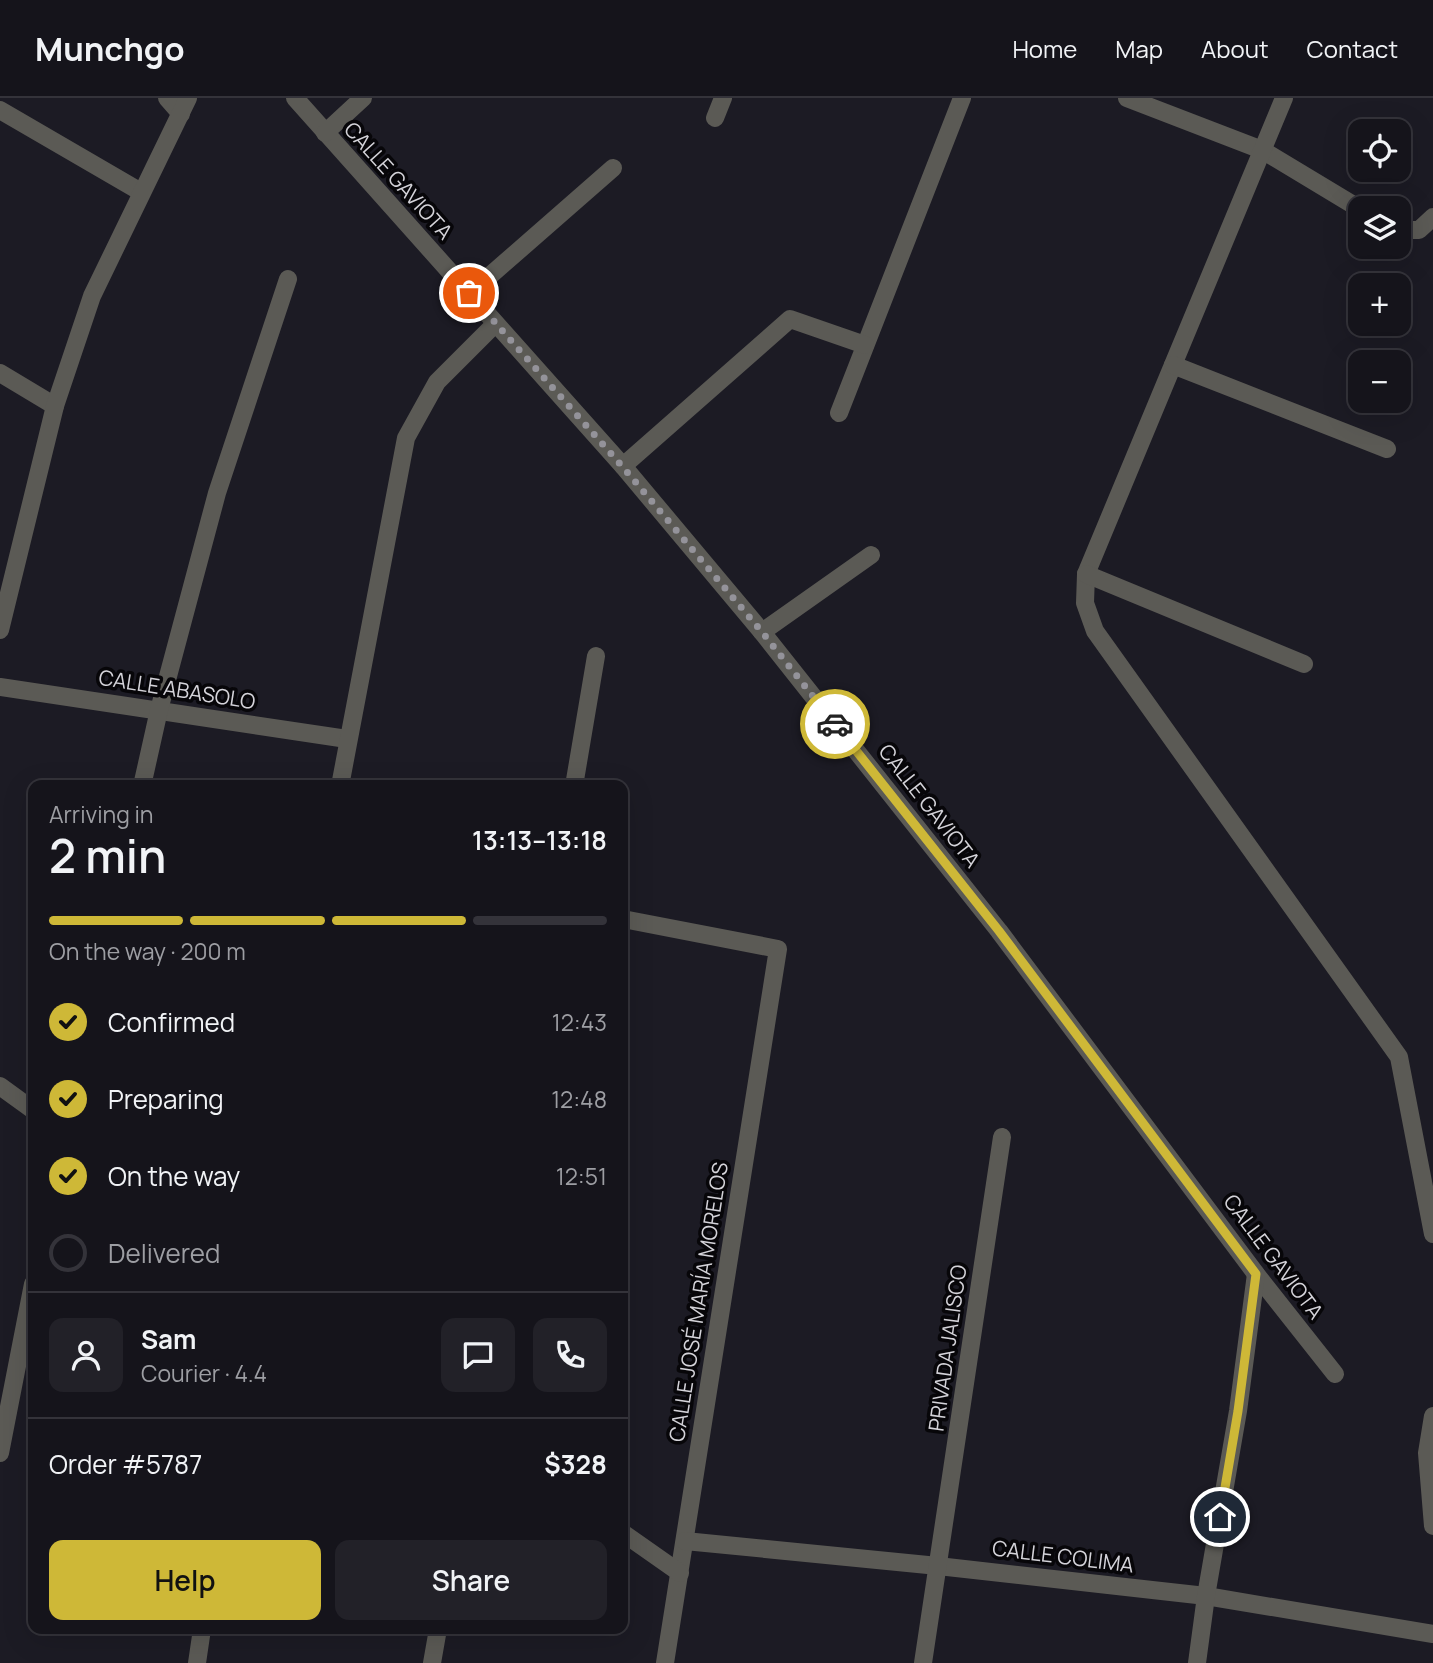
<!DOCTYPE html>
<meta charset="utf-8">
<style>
:root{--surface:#15141b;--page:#222128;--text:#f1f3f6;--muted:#9d9ea3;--line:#34333a;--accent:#ceb837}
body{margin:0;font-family:Manrope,sans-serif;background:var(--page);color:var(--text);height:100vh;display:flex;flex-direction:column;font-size:26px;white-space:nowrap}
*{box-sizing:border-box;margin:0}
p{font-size:23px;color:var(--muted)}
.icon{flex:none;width:38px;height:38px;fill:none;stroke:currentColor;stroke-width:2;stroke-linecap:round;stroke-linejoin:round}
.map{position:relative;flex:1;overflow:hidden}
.panel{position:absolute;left:28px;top:682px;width:600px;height:854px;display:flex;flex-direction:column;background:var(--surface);border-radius:14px;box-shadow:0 7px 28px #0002,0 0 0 2px var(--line)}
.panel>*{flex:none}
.fabs{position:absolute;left:1348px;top:21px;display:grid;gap:14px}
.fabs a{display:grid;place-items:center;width:63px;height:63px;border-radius:14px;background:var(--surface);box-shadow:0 7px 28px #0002,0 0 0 2px var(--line);font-size:35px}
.pin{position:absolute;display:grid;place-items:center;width:60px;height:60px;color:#fff;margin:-30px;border:4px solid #fff;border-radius:50%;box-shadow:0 2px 7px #0007}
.courier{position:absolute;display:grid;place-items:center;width:70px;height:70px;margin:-35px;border:5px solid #ceb837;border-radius:50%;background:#fff;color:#222;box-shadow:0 2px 9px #0007}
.summary em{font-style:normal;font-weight:600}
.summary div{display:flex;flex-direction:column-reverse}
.summary{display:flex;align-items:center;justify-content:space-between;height:119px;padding:0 21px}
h1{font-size:46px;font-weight:600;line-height:52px}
.bar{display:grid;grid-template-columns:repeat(4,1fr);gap:10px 7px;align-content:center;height:84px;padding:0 21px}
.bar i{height:9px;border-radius:5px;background:var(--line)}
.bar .on{background:var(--accent)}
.bar p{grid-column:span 4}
.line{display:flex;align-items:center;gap:18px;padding:0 21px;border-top:2px solid var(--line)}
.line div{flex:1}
.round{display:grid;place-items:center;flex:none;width:74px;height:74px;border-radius:14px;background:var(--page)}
ol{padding:0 21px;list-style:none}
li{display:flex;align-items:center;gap:21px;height:77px}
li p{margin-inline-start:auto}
li .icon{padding:7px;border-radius:50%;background:var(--accent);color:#111;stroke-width:4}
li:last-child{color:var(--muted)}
li i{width:38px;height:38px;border:4px solid var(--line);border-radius:50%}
.primary-button{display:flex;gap:14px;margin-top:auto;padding:14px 21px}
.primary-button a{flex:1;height:80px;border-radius:14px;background:var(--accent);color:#111;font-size:28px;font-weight:600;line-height:80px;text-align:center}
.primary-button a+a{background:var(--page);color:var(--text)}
header{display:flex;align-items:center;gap:42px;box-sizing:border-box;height:98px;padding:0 35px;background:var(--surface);border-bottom:2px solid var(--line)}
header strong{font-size:33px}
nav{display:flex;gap:38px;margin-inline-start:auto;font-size:24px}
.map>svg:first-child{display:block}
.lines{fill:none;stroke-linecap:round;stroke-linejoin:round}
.minor{stroke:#5b5a55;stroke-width:18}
.done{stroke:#94939a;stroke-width:7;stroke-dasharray:0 12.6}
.route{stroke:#ceb837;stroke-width:9}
.labels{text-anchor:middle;stroke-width:7;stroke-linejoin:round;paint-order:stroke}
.street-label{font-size:21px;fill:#d4d3d9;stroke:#070609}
</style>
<header>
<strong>Munchgo</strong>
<nav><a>Home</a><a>Map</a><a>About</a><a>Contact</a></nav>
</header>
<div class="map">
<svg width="1433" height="1565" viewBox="0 0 1433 1565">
<rect width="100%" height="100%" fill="#1c1b24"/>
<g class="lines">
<g class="minor">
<polyline points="167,0 181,16"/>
<polyline points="295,0 623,368 762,534 999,833 1256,1176 1335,1276"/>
<polyline points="1127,0 1262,52 1360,111"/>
<polyline points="1284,0 1086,476 1085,505 1095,533 1399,959 1433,1136"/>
<polyline points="0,12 141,94"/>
<polyline points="715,20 723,0"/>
<polyline points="325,35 363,0"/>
<polyline points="1398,132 1419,132 1433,119"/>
<polyline points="469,196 613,70"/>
<polyline points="1173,267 1387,351"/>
<polyline points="0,275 55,308"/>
<polyline points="839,315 962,0"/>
<polyline points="623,368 790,221 865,247"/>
<polyline points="1086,476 1304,566"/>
<polyline points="0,532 55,308 92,198 188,0"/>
<polyline points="762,534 871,457"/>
<polyline points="0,589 347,641"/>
<polyline points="142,688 159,612 217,395 288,181"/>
<polyline points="340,688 406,340 437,284 495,226"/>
<polyline points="574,688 596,558"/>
<polyline points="623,821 778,851 665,1565"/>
<polyline points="0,988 33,1012"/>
<polyline points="1433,1318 1427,1355 1433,1428"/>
<polyline points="0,1355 33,1186"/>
<polyline points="623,1435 680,1475"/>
<polyline points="685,1443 938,1468 1206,1498 1433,1536"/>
<polyline points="197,1565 202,1531"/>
<polyline points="432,1565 438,1531"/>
<polyline points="923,1565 1002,1039"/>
<polyline points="1197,1565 1206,1498 1238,1313 1256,1176"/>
</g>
</g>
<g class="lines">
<polyline class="done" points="469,195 622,368 762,534 835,626"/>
<polyline class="route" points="835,626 999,833 1256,1176 1238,1313 1220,1419"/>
</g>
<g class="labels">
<g class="street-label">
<text transform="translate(398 83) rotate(48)" y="7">CALLE GAVIOTA</text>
<text transform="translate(177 592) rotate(9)" y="7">CALLE ABASOLO</text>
<text transform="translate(929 708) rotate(52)" y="7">CALLE GAVIOTA</text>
<text transform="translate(1273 1159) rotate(53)" y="7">CALLE GAVIOTA</text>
<text transform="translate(699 1204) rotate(-81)" y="7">CALLE JOSÉ MARÍA MORELOS</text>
<text transform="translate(948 1250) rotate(-82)" y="7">PRIVADA JALISCO</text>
<text transform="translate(1063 1459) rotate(7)" y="7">CALLE COLIMA</text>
</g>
</g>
</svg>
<div class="fabs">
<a><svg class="icon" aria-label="locate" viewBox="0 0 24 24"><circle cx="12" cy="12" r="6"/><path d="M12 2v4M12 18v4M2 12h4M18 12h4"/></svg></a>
<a><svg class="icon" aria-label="layers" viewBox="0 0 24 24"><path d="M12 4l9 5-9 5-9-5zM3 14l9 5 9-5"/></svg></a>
<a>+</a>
<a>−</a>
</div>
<div class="pin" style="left:469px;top:195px;background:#ea580c"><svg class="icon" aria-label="bag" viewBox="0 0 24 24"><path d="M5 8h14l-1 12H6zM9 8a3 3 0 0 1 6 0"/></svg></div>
<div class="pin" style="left:1220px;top:1419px;background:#1f2937"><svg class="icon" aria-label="home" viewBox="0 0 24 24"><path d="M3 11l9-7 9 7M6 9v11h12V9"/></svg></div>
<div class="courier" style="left:835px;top:626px"><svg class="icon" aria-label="car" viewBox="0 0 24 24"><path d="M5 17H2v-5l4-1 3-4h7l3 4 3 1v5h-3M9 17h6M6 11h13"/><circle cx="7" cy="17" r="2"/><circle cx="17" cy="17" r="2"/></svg></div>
<section class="panel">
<div class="summary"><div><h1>2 min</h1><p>Arriving in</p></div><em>13:13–13:18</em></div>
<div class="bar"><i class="on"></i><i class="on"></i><i class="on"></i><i></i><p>On the way · 200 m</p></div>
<ol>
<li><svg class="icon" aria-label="check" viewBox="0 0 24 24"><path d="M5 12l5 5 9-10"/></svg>Confirmed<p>12:43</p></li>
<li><svg class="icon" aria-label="check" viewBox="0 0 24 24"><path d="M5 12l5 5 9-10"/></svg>Preparing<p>12:48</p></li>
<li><svg class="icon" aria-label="check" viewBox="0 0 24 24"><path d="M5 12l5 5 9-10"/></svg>On the way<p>12:51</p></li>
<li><i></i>Delivered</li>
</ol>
<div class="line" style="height:126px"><a class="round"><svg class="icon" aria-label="person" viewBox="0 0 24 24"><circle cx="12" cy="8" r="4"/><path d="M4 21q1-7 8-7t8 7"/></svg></a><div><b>Sam</b><p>Courier · 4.4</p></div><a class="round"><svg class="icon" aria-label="chat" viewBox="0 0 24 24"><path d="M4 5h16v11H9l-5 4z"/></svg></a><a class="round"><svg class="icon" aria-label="phone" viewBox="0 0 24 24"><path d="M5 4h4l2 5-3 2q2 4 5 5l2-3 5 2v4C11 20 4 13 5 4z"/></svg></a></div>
<div class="line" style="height:91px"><div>Order #5787</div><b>$328</b></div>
<div class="primary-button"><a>Help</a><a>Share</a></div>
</section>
</div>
